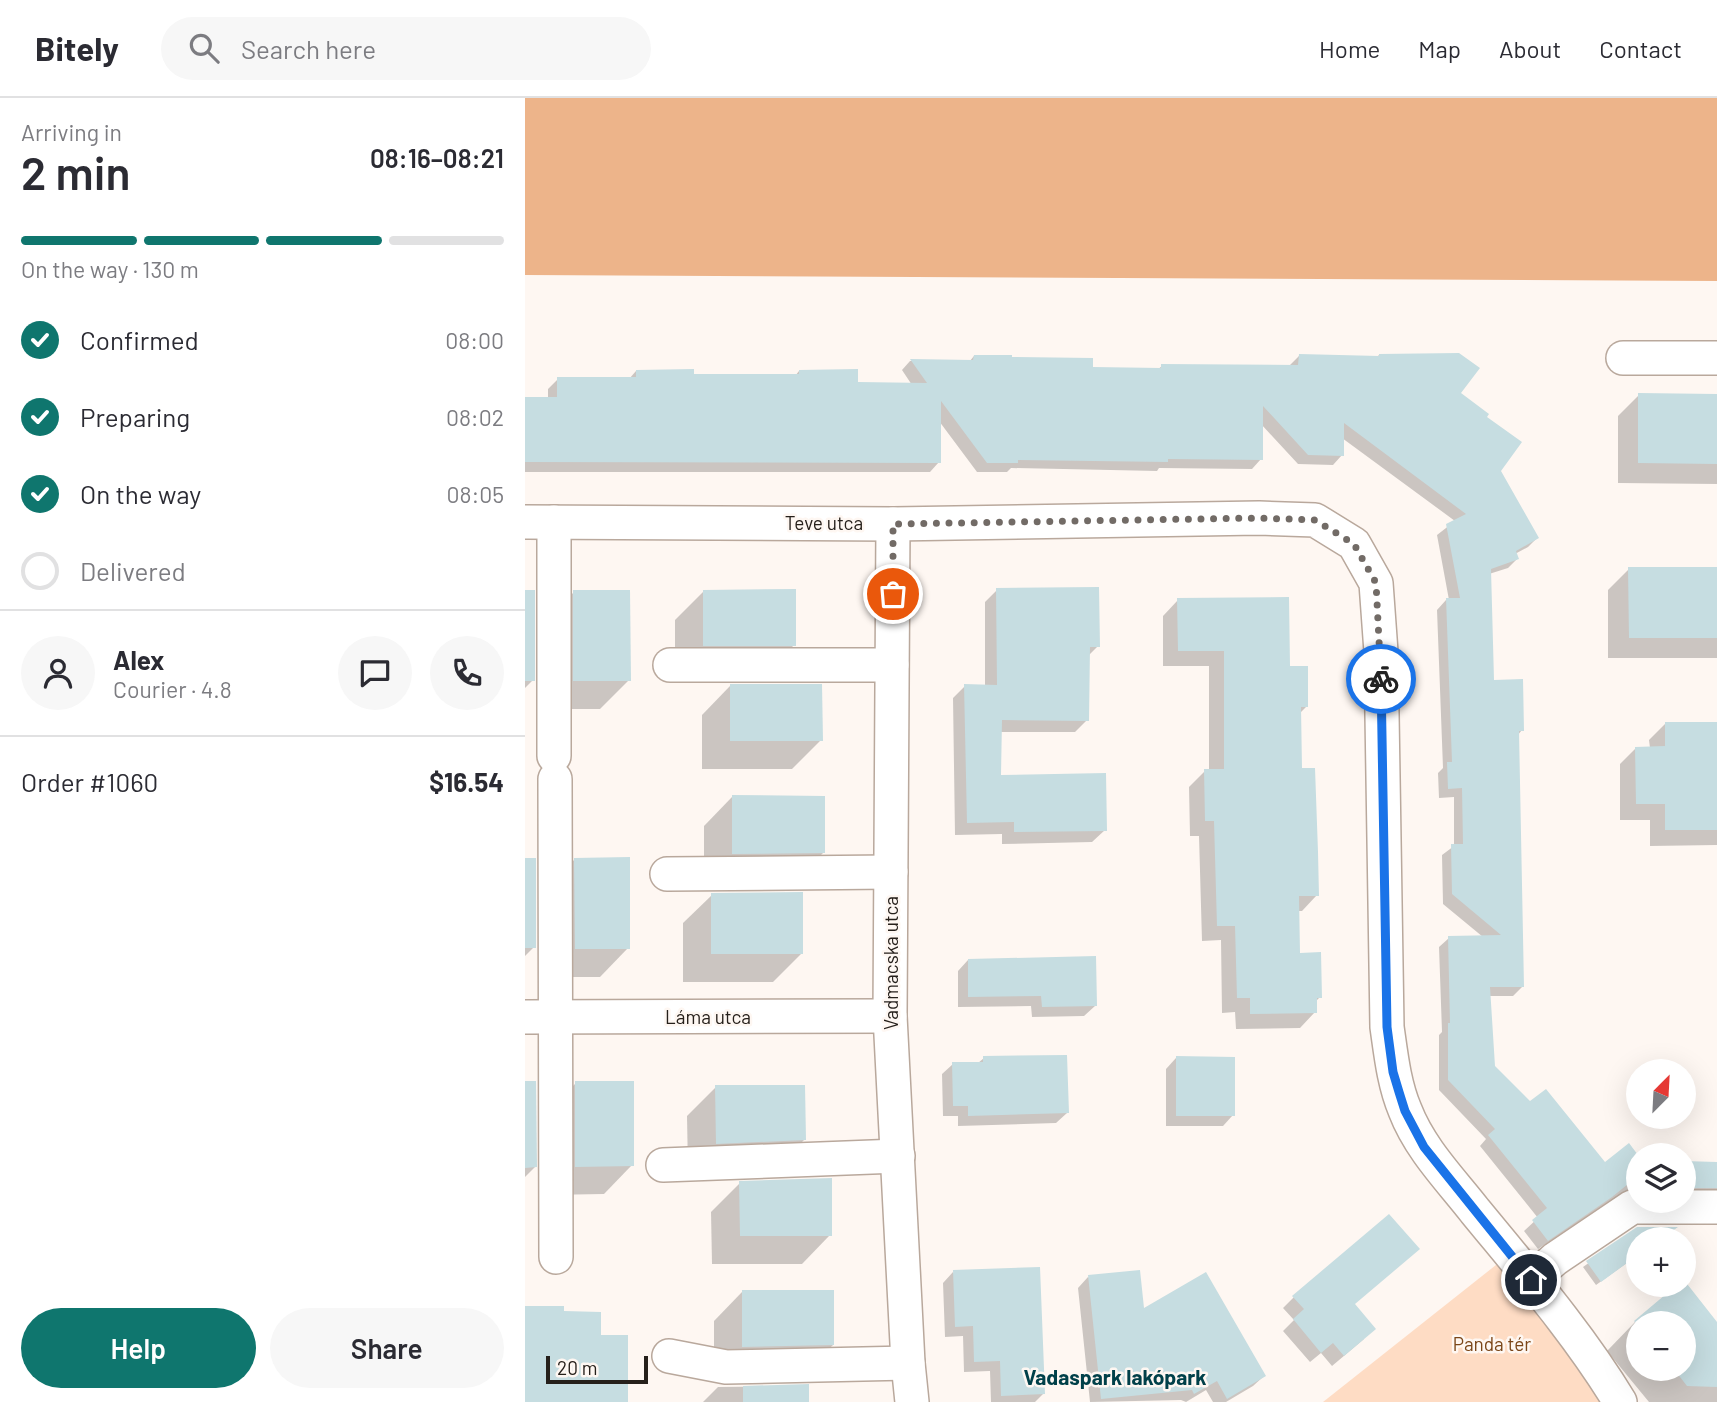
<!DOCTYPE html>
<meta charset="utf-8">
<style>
:root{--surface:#fff;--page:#f7f7f7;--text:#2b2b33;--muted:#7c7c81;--line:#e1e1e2;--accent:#0f766e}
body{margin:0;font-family:Barlow,sans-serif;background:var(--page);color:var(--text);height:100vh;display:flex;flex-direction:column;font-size:26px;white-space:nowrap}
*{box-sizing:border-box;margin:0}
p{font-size:23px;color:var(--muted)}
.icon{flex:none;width:38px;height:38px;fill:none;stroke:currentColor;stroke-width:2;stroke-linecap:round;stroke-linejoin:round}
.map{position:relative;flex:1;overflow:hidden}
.panel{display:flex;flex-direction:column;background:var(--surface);width:525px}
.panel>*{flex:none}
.needle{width:46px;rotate:24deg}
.fabs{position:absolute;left:1101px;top:961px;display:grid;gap:14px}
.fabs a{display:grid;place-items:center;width:70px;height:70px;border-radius:50%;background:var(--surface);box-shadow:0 7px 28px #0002;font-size:35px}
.scale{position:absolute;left:21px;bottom:18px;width:102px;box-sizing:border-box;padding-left:7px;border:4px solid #26201b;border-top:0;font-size:19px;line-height:24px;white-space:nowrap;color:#26201b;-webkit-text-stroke:5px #fef7f2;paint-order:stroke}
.pin{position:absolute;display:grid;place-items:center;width:60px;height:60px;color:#fff;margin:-30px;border:4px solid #fff;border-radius:50%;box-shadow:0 2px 7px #0007}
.courier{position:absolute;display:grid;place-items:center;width:70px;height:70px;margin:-35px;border:5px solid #1a73e8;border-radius:50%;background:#fff;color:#222;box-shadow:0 2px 9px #0007}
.headline em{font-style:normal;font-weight:600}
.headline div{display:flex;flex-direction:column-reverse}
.headline{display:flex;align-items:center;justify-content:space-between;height:119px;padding:0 21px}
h1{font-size:46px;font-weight:600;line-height:52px}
.bar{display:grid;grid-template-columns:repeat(4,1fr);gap:10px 7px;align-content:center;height:84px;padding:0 21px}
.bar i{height:9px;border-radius:5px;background:var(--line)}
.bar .current{background:var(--accent)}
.bar p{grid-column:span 4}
.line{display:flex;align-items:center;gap:18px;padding:0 21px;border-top:2px solid var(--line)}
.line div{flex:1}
.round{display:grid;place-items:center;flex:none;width:74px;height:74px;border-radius:37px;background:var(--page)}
ol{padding:0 21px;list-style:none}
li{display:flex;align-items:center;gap:21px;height:77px}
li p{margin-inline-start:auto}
li .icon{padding:7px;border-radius:50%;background:var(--accent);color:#fff;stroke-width:4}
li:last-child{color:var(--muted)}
li i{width:38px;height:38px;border:4px solid var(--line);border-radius:50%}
.button{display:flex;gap:14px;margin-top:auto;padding:14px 21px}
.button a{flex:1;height:80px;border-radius:42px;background:var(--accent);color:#fff;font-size:28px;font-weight:600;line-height:80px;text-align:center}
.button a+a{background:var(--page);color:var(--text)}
header{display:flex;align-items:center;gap:42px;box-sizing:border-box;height:98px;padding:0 35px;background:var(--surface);border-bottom:2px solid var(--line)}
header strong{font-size:33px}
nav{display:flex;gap:38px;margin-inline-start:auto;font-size:24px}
.search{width:490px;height:63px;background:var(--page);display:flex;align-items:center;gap:18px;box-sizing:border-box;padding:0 24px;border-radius:38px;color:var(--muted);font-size:26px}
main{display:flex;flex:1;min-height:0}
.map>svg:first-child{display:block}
.green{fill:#fedcc4}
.forest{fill:#edb48a}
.shadow{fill:#0003;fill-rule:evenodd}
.building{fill:#c6dde1}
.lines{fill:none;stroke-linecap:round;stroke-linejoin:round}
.minor-casing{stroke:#b9a89c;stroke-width:36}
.minor{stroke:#fff;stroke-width:33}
.done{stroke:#726b66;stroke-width:7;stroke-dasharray:0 12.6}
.route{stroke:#1a73e8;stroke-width:9}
.labels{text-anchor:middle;stroke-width:5;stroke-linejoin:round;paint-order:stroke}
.street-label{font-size:19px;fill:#26201b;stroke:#fef7f2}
.park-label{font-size:19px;fill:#7b4618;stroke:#fef7f2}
.neighbourhood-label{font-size:21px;font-weight:bold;fill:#004049;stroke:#fef7f2}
</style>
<header>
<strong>Bitely</strong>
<div class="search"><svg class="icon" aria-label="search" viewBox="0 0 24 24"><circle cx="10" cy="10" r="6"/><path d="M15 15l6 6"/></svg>Search here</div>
<nav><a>Home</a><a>Map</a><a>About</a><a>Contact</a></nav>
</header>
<main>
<section class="panel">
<div class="headline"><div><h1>2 min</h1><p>Arriving in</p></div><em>08:16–08:21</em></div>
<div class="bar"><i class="current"></i><i class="current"></i><i class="current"></i><i></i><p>On the way · 130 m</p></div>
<ol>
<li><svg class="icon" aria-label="check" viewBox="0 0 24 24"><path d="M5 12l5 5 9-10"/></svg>Confirmed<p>08:00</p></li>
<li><svg class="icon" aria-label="check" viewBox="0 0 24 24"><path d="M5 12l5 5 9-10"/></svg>Preparing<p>08:02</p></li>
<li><svg class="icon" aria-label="check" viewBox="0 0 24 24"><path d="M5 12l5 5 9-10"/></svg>On the way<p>08:05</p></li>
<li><i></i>Delivered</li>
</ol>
<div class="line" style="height:126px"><a class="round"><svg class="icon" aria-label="person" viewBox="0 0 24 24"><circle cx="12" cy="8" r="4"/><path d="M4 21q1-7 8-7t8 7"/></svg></a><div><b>Alex</b><p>Courier · 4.8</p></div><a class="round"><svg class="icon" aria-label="chat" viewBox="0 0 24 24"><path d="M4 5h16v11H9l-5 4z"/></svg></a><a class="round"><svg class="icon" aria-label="phone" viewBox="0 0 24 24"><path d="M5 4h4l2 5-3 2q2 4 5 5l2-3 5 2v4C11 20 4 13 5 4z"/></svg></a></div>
<div class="line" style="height:91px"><div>Order #1060</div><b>$16.54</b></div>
<div class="button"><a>Help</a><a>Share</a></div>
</section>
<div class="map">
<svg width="1192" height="1304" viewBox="0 0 1192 1304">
<rect width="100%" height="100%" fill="#fef7f2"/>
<polygon class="green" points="976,1163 1075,1291 1077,1304 798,1304"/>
<polygon class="forest" points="0,0 1192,0 1192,183 0,177"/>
<g class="shadow">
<polygon points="854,257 933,296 960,319 974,373 1012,440 1003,449 990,456 992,461 983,470 964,476 967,584 997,632 992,638 998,888 988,898 964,898 968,969 1005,1006 1080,1066 1113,1059 1113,1099 1096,1099 1086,1102 1013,1151 999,1133 1013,1120 955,1048 961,1041 914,992 914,937 917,934 914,849 924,840 958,839 918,806 917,757 929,748 929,699 914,700 913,675 918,670 912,512 921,502 924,502 912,437 930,423 817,340 817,357 808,367 773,366 736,326 736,361 727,371 634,370 632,373 486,370 482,374 452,374 414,323 414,364 405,374 0,374 0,301 23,301 23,291 33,281 104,281 111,273 168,278 270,278 274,273 331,285 387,287 377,272 385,263 444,264 449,258 566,271 632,272 637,268 765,267 774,258 852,259"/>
<polygon points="1114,297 1192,298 1192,386 1093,385 1093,318"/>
<polygon points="1104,471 1192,471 1192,560 1083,560 1083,492"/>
<polygon points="472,492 573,548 563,558 562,622 550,634 475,634 474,679 580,732 567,744 477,746 477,736 430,737 428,600 440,588 460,588 460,504"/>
<polygon points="0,494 8,582 0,590"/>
<polygon points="49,494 104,582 75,611 20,611 20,523"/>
<polygon points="178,494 269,547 241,576 150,576 150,522"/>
<polygon points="653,502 763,570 781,609 775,615 775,672 792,797 777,813 772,813 773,857 795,899 790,904 790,914 775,930 711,931 710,914 697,915 696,842 677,843 674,738 665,738 664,689 680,673 684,673 684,568 638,568 638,518"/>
<polygon points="205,588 296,642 267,671 177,671 177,617"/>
<polygon points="1140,626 1192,626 1192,747 1125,748 1125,722 1095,722 1095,666 1111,650 1125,650 1124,642"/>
<polygon points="207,699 298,755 270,783 179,784 179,728"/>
<polygon points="0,761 9,849 0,858"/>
<polygon points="50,761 103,850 75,879 22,879 22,790"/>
<polygon points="187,797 277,855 248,884 158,884 158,825"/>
<polygon points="443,862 570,908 559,918 507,919 506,908 433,909 433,873"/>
<polygon points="459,960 542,1015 531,1025 433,1028 433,1018 418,1018 417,976 428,966 453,965"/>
<polygon points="651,960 708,1017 698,1028 641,1028 641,971"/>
<polygon points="0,985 10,1069 0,1079"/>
<polygon points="51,985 107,1067 79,1096 22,1097 22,1014"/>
<polygon points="191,989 279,1042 251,1070 163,1073 162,1018"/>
<polygon points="1158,1065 1192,1065 1192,1101 1158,1099"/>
<polygon points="215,1085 305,1137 277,1166 187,1166 186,1114"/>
<polygon points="1113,1130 1135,1141 1113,1141 1113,1157 1071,1187 1058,1169"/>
<polygon points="428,1174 518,1296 510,1304 466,1304 465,1273 439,1274 438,1238 420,1239 418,1185"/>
<polygon points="563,1179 618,1213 739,1278 728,1288 701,1304 688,1304 681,1292 661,1304 656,1302 565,1304 553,1190"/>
<polygon points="217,1194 308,1247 279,1275 189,1277 189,1223"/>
<polygon points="769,1199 828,1207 839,1241 807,1268 796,1255 785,1264 758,1233 769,1222 758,1210"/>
<path d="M1110,1224H1192V1304H1124L1082,1253ZM1113,1225H1158V1270H1113Z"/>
<polygon points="283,1288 283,1304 178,1304 193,1289"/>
</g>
<g class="building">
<polygon points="934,255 955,270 936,295 964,316 962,319 997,344 976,373 1014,440 991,453 994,461 966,471 969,582 998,581 999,633 994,633 999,889 965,889 970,968 1005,1003 1021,991 1080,1064 1104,1045 1113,1057 1113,1078 1087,1099 1023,1143 1007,1122 1022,1110 963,1037 970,1031 923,982 923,925 925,925 923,838 976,837 927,796 926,746 938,746 937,690 923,691 922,664 927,664 921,500 935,500 921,426 941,416 819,325 819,358 783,357 738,308 738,362 643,361 643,364 493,362 493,365 462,365 416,303 416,365 0,364 0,299 32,299 32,279 111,279 111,272 169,271 169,276 274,276 274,272 333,271 333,284 402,285 385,261 448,262 449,257 487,257 487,259 568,260 568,269 636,270 636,266 773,267 774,256 854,258 854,256"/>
<polygon points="1113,295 1192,296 1192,366 1113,365"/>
<polygon points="1103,469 1192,469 1192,540 1104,540"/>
<polygon points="574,489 575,549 565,549 564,623 477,622 476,677 581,675 582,733 489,734 489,724 442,725 439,586 472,587 471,490"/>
<polygon points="271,491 271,548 178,548 178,492"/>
<rect x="0" y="492" width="10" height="91"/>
<polygon points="48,492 105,492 106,583 48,583"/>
<polygon points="764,499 765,568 783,568 783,609 776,609 777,670 790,670 793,754 794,798 774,798 775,855 796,854 797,900 792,900 792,915 725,916 725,900 712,900 710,828 692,828 689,723 680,723 679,671 699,671 699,553 653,553 652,500"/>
<polygon points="205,586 297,586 298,643 205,643"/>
<polygon points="1140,624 1192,624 1192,732 1140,732 1140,706 1111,706 1110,649 1140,648"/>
<polygon points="207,697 300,698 300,755 207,756"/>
<polygon points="105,759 105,851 50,851 49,760"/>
<rect x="0" y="760" width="11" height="90"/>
<polygon points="278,794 278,856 186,856 186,795"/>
<polygon points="571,858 572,908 517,909 516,898 443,899 443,861"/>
<polygon points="542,957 544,1015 443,1018 443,1008 428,1008 427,964 458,964 458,958"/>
<polygon points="651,958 710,959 710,1018 651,1018"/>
<polygon points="0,983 11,983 12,1069 0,1070"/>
<polygon points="50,983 109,983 109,1068 50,1069"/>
<polygon points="190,987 280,987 281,1042 191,1046"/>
<polygon points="1158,1063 1192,1064 1192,1090 1158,1090"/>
<polygon points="307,1080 307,1138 215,1138 214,1083"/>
<polygon points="864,1116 895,1151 830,1206 851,1231 819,1258 808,1245 796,1255 768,1221 779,1211 767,1198"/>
<polygon points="1112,1129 1153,1129 1136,1141 1113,1141 1113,1157 1076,1184 1061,1163"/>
<polygon points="515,1169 520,1296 476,1298 475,1263 449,1264 448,1228 430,1229 428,1172"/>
<polygon points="615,1172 619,1210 681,1174 741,1278 702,1301 692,1283 669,1296 667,1292 576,1301 563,1177"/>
<polygon points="1159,1182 1192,1224 1192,1289 1162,1288 1148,1270 1158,1270 1158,1225 1113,1225 1113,1228 1109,1223 1153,1186 1158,1186"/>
<polygon points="217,1192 309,1192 309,1247 217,1249"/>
<polygon points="0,1208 39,1208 39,1213 76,1214 76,1237 103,1237 103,1304 0,1304"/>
<polygon points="284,1286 284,1304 218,1304 218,1288"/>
</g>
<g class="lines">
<defs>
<g id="minor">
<polyline points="1098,260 1192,260"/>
<path d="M0,424L368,426L734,420L790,422L829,446L851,485L856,554L862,929C866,957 869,986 880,1012C895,1051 925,1081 950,1113C1000,1174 1054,1236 1095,1304"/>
<polyline points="368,426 365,918 383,1265 387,1304"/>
<polyline points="145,567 367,567"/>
<polyline points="29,658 29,424"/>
<polyline points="30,681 31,1159"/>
<polyline points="142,776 366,774"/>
<polyline points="0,919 365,918"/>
<polyline points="138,1067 373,1058"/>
<polyline points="1006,1182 1030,1161 1107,1109 1192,1109"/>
<polyline points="144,1258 201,1269 383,1265"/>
</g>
</defs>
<use href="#minor" class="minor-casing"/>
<use href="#minor" class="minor"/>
</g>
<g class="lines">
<polyline class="done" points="368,496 368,426 734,420 790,422 829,446 851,485 856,581"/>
<polyline class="route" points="856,581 862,929 868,974 874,994 880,1013 899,1049 1006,1182"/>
</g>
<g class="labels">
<g class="street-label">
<text x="299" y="432">Teve utca</text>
<text transform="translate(366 865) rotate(-90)" y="7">Vadmacska utca</text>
<text x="183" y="926">Láma utca</text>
</g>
<g class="park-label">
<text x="967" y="1253">Panda tér</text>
</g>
<g class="neighbourhood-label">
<text x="590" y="1287">Vadaspark lakópark</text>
</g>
</g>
</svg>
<div class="fabs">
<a><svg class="needle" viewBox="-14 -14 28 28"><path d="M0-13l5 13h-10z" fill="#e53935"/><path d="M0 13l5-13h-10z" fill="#7c7c81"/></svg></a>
<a><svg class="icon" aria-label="layers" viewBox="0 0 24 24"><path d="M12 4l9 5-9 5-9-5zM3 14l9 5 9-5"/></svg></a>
<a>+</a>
<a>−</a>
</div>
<div class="scale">20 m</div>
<div class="pin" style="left:368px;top:496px;background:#ea580c"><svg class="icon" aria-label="bag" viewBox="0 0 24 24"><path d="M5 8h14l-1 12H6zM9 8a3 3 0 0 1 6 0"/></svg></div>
<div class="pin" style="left:1006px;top:1182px;background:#1f2937"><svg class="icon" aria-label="home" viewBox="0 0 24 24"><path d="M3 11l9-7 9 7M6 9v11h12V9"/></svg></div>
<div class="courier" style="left:856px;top:581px"><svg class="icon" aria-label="bike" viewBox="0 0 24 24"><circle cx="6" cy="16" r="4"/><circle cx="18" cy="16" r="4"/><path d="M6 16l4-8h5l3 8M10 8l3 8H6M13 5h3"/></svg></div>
</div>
</main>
